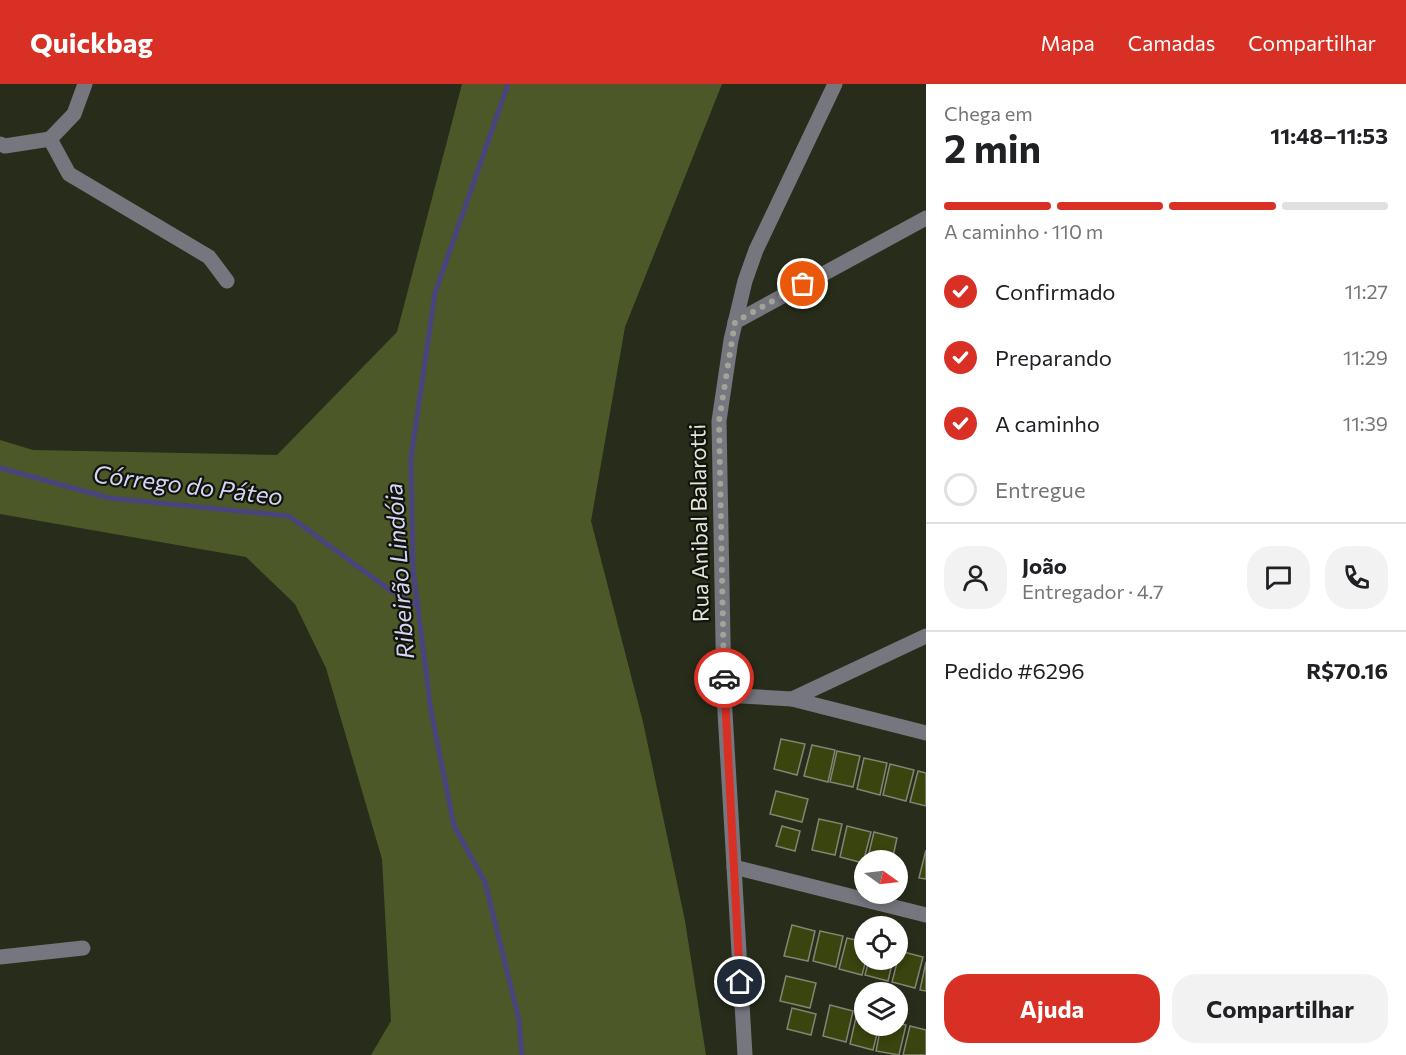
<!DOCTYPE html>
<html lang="pt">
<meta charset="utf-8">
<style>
:root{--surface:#fff;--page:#f2f2f2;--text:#202124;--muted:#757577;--line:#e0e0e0;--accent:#d93025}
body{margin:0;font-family:Commissioner,sans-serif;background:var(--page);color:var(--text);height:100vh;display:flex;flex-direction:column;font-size:22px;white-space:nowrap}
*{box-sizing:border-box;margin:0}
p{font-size:20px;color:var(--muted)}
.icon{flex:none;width:33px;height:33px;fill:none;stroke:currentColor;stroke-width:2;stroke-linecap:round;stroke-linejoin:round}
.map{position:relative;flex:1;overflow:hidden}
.details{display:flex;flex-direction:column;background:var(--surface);width:480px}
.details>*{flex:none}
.needle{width:39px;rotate:104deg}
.tools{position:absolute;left:854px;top:766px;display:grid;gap:12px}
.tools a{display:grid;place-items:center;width:54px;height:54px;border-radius:50%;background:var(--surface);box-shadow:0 3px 9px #0003;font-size:30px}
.pin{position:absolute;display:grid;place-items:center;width:51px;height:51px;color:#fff;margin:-26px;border:3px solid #fff;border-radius:50%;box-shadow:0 2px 6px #0007}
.courier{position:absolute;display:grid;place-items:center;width:60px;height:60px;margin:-30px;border:4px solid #d93025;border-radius:50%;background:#fff;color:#222;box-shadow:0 2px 8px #0007}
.overview em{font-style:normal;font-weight:700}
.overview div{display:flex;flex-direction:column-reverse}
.overview{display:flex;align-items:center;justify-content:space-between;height:102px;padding:0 18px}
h1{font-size:39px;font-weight:700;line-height:45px}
.bar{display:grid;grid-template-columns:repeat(4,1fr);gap:9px 6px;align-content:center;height:72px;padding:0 18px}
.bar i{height:8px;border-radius:4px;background:var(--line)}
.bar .current{background:var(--accent)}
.bar p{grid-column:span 4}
.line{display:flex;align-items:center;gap:15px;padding:0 18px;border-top:2px solid var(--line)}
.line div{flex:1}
.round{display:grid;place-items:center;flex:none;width:63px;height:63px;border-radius:24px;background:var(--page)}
ol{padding:0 18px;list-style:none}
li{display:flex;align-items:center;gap:18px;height:66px}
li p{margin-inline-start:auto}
li .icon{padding:6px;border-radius:50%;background:var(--accent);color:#fff;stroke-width:4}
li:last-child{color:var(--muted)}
li i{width:33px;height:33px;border:3px solid var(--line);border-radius:50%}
.primary-button{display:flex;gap:12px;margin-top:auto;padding:12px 18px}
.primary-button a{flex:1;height:69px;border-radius:24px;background:var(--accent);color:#fff;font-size:24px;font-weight:700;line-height:69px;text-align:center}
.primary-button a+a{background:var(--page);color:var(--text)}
header{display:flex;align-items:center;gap:36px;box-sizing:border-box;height:84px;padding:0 30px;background:var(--accent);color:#fff}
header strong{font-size:28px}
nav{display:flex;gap:33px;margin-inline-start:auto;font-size:21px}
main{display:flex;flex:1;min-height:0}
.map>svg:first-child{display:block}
.green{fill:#4d5829}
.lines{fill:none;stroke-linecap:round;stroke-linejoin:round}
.stream{stroke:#49447d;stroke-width:5}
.building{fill:#39440f;stroke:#808672;stroke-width:1.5}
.minor{stroke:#76767f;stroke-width:15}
.done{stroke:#a1a597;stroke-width:6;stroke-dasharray:0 10.8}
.route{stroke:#d93025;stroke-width:8}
.labels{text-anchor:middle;stroke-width:4.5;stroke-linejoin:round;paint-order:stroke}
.street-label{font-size:22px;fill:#e2e5da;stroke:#12140c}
.water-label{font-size:24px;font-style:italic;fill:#d5d5f9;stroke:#12140c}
</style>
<header>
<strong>Quickbag</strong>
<nav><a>Mapa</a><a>Camadas</a><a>Compartilhar</a></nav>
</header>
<main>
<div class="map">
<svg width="926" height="971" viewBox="0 0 926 971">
<rect width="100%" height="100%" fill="#282d1b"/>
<polygon class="green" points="462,0 722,0 625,243 591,437 643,638 685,837 706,971 371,971 391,937 382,775 326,584 295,520 246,473 0,430 0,356 33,366 277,371 397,248"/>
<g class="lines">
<g class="stream">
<polyline points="508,0 435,209 411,374 413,485 431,627 454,742 485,798 519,936 522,971"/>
<polyline points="0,384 109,414 289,432 391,507 418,522"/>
</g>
</g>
<g class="building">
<polygon points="781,655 805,660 797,691 774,685"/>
<polygon points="812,661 835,666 828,698 804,692"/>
<polygon points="837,667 860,672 853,703 830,698"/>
<polygon points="864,674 887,679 880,711 857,705"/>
<polygon points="890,680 914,686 906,717 883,711"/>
<polygon points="918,687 926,689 926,722 910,718"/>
<polygon points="776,707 808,715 802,738 770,730"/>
<polygon points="819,735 842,740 835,771 812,766"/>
<polygon points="782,742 800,747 795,767 776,762"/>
<polygon points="847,742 871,748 863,779 840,773"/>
<polygon points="874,748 897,754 892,777 867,777"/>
<polygon points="926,766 926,795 919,794"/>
<polygon points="792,841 815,847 808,877 784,872"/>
<polygon points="820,847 843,852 836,883 813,877"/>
<polygon points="847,854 864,858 864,876 866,876 862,891 839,885"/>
<polygon points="900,867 923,873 915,904 892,898"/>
<polygon points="869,876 893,876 888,897 865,891"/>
<polygon points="926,878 926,907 920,906"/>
<polygon points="786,892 816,899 810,924 780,917"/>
<polygon points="830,921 853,927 846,958 823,952"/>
<polygon points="792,924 816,930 811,951 787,945"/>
<polygon points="857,929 864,931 864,942 879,942 873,966 850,960"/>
<polygon points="897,939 906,941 899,971 876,967 881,942 897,942"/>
<polygon points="910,942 926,946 926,971 903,971"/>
</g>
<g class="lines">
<g class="minor">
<polyline points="50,55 69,90 209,173 227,197"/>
<polyline points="50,55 74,30 85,0"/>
<polyline points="0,60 5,62 50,55"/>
<polyline points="735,238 926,134"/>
<polyline points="724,611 792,615 926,552"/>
<polyline points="792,615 926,649"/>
<polyline points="734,783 926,831"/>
<polyline points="0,873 83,864"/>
<polyline points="745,971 724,611 719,337 731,256 745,197 756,166 835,0"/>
</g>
</g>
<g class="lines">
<polyline class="done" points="724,594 719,337 735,238 803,200"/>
<polyline class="route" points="724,594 740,898"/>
</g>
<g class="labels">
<g class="street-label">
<text transform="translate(699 439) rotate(-91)" y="8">Rua Anibal Balarotti</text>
</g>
<g class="water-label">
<text transform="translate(188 402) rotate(7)" y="8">Córrego do Páteo</text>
<text transform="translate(400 487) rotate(-94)" y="8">Ribeirão Lindóia</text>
</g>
</g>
</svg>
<div class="tools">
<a><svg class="needle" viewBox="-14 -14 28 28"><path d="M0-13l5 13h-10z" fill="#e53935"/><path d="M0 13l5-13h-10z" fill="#757577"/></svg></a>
<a><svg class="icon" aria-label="locate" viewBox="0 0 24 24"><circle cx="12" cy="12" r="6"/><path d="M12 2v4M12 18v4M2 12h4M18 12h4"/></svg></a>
<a><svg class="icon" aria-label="layers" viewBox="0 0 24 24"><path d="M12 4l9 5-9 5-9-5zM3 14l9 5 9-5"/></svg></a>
</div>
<div class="pin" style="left:803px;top:200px;background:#ea580c"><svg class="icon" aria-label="bag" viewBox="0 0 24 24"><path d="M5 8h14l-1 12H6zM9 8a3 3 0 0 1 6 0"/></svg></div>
<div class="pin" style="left:740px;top:898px;background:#1f2937"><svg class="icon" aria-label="home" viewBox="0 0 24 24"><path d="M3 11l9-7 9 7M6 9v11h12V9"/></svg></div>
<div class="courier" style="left:724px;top:594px"><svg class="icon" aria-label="car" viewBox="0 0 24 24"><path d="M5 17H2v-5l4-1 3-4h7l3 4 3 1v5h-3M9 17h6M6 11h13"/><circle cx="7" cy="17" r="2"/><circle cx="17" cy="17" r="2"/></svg></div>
</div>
<section class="details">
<div class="overview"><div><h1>2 min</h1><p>Chega em</p></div><em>11:48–11:53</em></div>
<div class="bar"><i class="current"></i><i class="current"></i><i class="current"></i><i></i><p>A caminho · 110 m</p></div>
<ol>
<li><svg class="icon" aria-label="check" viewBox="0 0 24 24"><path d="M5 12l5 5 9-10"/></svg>Confirmado<p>11:27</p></li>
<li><svg class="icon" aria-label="check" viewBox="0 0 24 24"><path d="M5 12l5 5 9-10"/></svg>Preparando<p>11:29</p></li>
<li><svg class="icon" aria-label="check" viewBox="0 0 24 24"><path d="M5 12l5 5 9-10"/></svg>A caminho<p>11:39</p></li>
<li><i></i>Entregue</li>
</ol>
<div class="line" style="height:108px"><a class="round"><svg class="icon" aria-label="person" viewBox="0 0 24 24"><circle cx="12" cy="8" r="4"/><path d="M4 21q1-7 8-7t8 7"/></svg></a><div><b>João</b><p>Entregador · 4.7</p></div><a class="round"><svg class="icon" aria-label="chat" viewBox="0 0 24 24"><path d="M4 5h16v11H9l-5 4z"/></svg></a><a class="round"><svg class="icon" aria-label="phone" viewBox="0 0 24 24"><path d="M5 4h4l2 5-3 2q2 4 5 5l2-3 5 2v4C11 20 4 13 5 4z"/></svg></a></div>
<div class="line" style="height:78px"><div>Pedido #6296</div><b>R$70.16</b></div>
<div class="primary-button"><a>Ajuda</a><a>Compartilhar</a></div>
</section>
</main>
